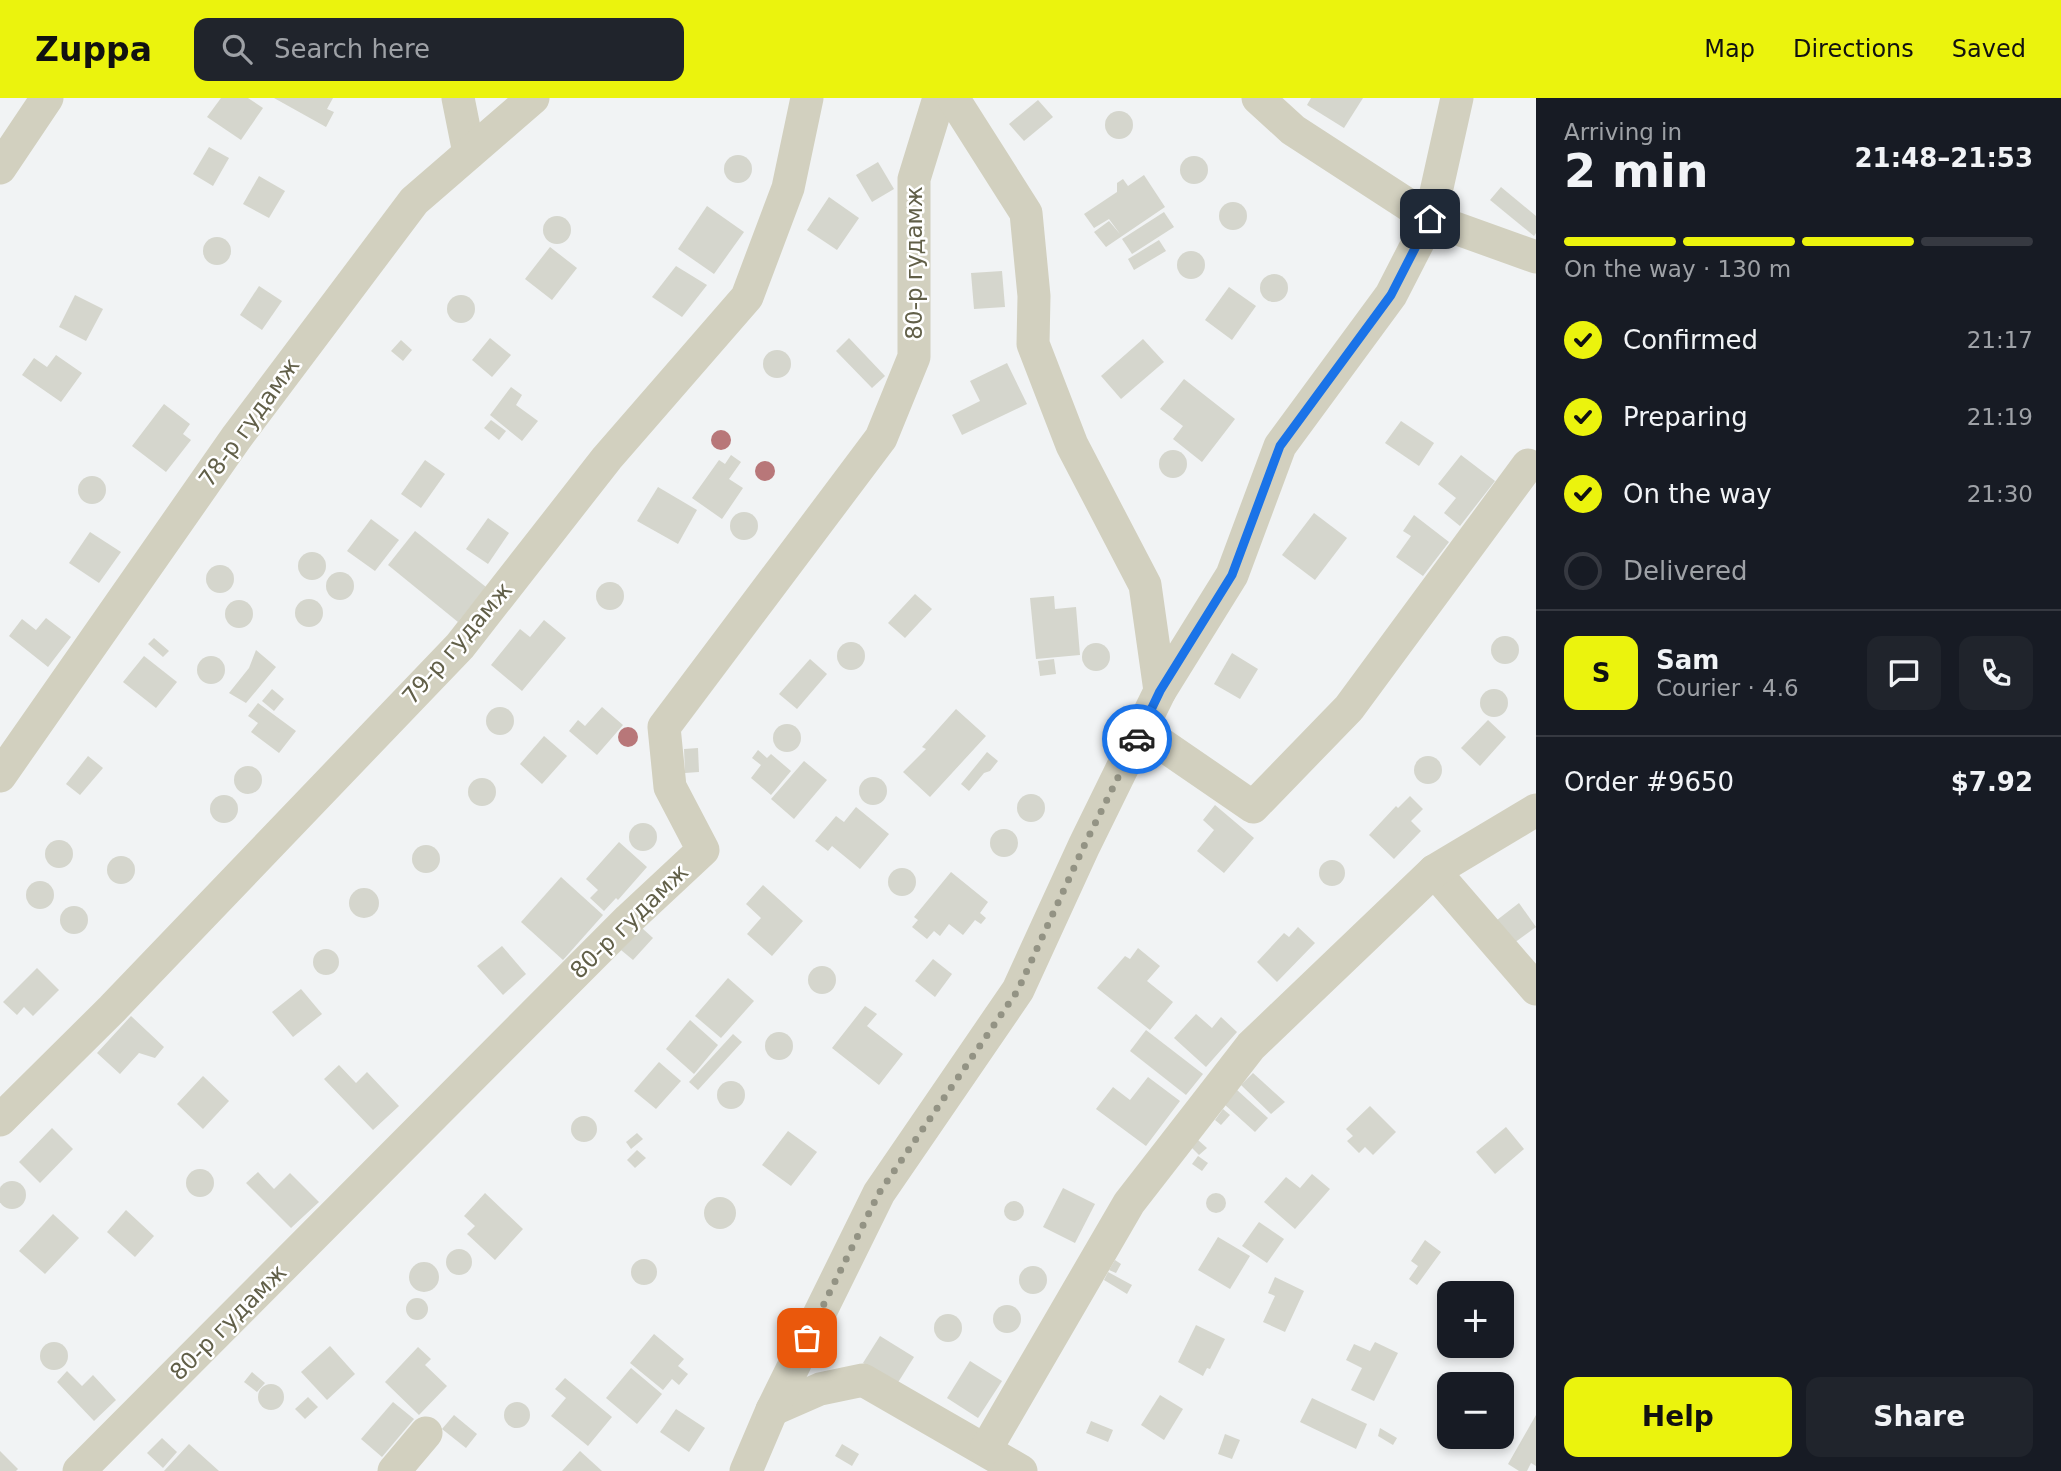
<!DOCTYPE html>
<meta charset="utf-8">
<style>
:root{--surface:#171b24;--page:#20242c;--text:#f1f3f6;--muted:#9ea1a6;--line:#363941;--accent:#ebf30d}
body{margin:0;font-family:"DejaVu Sans",sans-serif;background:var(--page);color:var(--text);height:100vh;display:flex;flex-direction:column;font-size:26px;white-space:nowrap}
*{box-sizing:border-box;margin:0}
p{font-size:23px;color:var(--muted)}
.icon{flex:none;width:38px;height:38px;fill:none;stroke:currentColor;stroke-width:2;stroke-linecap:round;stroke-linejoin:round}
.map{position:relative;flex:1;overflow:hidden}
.drawer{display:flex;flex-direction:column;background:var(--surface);width:525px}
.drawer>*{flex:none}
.tools{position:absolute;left:1437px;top:1183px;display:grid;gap:14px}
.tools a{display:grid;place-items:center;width:77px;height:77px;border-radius:14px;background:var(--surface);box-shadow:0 4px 10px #0003;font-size:35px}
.pin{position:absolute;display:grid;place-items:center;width:60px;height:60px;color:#fff;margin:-30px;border-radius:14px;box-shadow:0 4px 10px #0006}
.courier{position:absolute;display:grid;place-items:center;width:70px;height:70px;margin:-35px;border:5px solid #1a73e8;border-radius:50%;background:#fff;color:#222;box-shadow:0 2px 9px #0007}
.overview em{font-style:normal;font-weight:800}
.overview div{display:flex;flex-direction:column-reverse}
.overview{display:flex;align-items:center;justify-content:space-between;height:119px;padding:0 28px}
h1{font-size:46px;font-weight:800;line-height:52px}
.bar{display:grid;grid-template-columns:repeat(4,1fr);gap:10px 7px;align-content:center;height:84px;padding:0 28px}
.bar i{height:9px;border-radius:5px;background:var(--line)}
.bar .current{background:var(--accent)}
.bar p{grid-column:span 4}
.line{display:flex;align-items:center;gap:18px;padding:0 28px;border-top:2px solid var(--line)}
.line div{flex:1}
.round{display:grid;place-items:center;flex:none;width:74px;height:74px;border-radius:14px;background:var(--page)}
ol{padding:0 28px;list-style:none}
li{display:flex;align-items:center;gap:21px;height:77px}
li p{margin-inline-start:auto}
li .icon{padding:7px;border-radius:50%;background:var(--accent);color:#111;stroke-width:4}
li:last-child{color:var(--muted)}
li i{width:38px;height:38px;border:4px solid var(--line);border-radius:50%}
.button{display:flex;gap:14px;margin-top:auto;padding:14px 28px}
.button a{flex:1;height:80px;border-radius:14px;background:var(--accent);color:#111;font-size:28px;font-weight:800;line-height:80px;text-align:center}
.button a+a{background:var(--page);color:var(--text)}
header{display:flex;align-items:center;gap:42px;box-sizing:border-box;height:98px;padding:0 35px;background:var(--accent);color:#111}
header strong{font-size:33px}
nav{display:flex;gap:38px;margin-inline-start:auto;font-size:24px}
.search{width:490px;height:63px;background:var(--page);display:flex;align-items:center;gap:18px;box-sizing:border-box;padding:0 24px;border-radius:14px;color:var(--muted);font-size:26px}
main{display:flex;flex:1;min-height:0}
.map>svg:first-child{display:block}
.building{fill:#d5d6cd}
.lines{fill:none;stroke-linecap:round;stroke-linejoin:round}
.street{stroke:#d2d0bf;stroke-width:33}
.tree{fill:#b87779}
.done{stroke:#939384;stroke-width:7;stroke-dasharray:0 12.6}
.route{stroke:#1a73e8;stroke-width:9}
.labels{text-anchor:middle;stroke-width:5;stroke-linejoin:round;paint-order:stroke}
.street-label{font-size:23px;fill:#615f48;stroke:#fff}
</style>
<header>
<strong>Zuppa</strong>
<div class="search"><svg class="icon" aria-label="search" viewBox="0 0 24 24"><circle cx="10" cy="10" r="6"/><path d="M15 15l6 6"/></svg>Search here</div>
<nav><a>Map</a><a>Directions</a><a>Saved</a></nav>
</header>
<main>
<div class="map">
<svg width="1536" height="1373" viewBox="0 0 1536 1373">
<rect width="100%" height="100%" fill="#f1f3f4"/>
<g class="building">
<polygon points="221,0 248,0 263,10 241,42 207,19"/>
<polygon points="274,0 333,0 327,11 334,14 326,29"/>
<polygon points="1311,0 1363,0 1344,30 1307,7"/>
<polygon points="1038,2 1053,19 1024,43 1009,26"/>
<circle cx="1119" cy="27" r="14"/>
<polygon points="209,49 229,60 213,88 193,76"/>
<circle cx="738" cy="71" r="14"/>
<circle cx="1194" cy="72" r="14"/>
<polygon points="878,64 894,91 872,104 856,77"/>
<polygon points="1144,77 1165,109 1106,149 1094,134 1109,123 1120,136 1109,121 1094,130 1084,116 1117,94 1117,85 1123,81 1128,88"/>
<polygon points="259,78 285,93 269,120 243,106"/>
<polygon points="1501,89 1536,118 1536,135 1534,138 1490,102"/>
<polygon points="829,99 859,120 837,152 807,132"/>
<circle cx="1233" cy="118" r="14"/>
<polygon points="707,108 744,134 714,176 678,151"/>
<polygon points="1164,114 1174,129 1132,156 1122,141"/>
<circle cx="557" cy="132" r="14"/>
<circle cx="217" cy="153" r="14"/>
<polygon points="1159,142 1166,153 1134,172 1128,161"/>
<polygon points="550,149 577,170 552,202 525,181"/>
<circle cx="1191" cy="167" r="14"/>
<polygon points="676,168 707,187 682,219 652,199"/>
<polygon points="1002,173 1005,209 974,211 971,175"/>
<circle cx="1274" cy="190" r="14"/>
<polygon points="259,188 282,203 262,232 240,217"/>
<polygon points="1229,189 1256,208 1232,242 1205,222"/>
<circle cx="461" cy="211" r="14"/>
<polygon points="75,197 103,211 86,243 59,229"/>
<polygon points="490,240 511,257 492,279 472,262"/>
<polygon points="849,240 885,278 872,290 836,253"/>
<polygon points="1143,241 1164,264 1121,301 1101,278"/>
<polygon points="401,242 412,252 403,263 391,253"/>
<circle cx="777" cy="266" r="14"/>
<polygon points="56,257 82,275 61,304 22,277 34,260 47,269"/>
<polygon points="1007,265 1027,306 962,337 952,317 980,303 970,283"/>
<polygon points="1184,281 1235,321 1202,364 1173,341 1183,328 1160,311"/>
<polygon points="511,289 522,297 516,307 538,323 522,343 490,317"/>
<polygon points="164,306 190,326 183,336 191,342 166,374 132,348"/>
<polygon points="491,322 506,333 499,342 484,330"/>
<polygon points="1401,323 1434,345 1419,368 1385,345"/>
<circle cx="1173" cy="366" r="14"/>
<polygon points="731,357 741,364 729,381 743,390 722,421 692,400 719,362 725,366"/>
<polygon points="1461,357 1495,383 1460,428 1444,415 1456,400 1438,386"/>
<polygon points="425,362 445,376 421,410 401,396"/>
<circle cx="92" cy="392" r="14"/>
<polygon points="658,389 697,412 678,446 637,423"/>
<circle cx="744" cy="428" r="14"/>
<polygon points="1314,415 1347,440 1315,482 1282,457"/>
<polygon points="1414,417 1449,444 1423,478 1396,459 1411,438 1403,433"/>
<polygon points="488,420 509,435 488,466 466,451"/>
<polygon points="371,421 399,442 375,473 347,453"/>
<polygon points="415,433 486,489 458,524 388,467"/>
<polygon points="90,434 121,454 99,485 69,465"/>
<circle cx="312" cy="468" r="14"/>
<circle cx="220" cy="481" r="14"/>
<circle cx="340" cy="488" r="14"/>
<circle cx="610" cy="498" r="14"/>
<polygon points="915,496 932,511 905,540 888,525"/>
<polygon points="1054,498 1055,511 1076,509 1080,557 1036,561 1030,500"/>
<circle cx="309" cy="515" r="14"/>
<circle cx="239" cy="516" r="14"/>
<polygon points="46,520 71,539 48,569 9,538 22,521 36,532"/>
<polygon points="544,522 566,540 522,593 491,567 520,531 530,539"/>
<circle cx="1505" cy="552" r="14"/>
<polygon points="154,540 169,553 163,559 148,546"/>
<circle cx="851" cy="558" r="14"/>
<circle cx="1096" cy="559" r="14"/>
<polygon points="256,552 276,569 246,605 229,595 249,570"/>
<polygon points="1232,555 1258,571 1240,601 1214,586"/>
<circle cx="211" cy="572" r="14"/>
<polygon points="144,558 177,584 156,610 123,584"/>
<polygon points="810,561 827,576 797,611 779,596"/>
<polygon points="1054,561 1056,576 1040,578 1038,563"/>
<polygon points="272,591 284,601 274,613 262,603"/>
<circle cx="1494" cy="605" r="14"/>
<polygon points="258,605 296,633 279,655 251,634 258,625 248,618"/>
<circle cx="500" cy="623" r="14"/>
<polygon points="602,609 623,627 597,657 569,633 578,622 585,628"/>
<polygon points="956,611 986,638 930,699 903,674 926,651 922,649"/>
<polygon points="1488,622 1506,639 1480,668 1461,650"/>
<circle cx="787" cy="640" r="14"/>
<polygon points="544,638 567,658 542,686 520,666"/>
<polygon points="698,650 699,674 685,675 684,651"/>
<polygon points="758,652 767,660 771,656 791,673 771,697 751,680 761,667 752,660"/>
<polygon points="987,654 998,663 990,673 984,675 969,693 961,686"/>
<polygon points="88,658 103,670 80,697 66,686"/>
<circle cx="1428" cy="672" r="14"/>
<polygon points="804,663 827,682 794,721 771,701"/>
<circle cx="248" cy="682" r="14"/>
<circle cx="873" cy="693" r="14"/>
<circle cx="482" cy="694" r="14"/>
<circle cx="1031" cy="710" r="14"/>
<circle cx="224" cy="711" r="14"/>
<polygon points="1410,698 1423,711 1411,723 1421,733 1394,761 1369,737 1396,708 1398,710"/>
<polygon points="1215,707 1254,740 1224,775 1197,753 1214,732 1203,722"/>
<polygon points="856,709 889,736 860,771 832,748 828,753 815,743 836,718 844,724"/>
<circle cx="643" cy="739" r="14"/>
<circle cx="1004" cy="745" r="14"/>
<circle cx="59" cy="756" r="14"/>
<polygon points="619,744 647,769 618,802 616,800 604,813 590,800 598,792 586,781"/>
<circle cx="426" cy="761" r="14"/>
<circle cx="121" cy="772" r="14"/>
<circle cx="1332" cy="775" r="13"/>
<circle cx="902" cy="784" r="14"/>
<polygon points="951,774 988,804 980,815 986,820 981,826 975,822 963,837 949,826 940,838 934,833 927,841 912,829 918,822 914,819"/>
<polygon points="561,779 603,817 563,862 521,824"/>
<circle cx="40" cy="797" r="14"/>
<polygon points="763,787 803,823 772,858 747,836 761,820 746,806"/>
<circle cx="364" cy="805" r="15"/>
<polygon points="1519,805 1536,829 1514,845 1497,822"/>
<circle cx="74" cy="822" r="14"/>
<polygon points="1298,829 1315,845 1277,884 1257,864 1284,835 1289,839"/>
<polygon points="642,830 653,840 633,862 621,852"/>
<polygon points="502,848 526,876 503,897 477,868"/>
<polygon points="1138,850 1160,868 1147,883 1173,904 1150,932 1097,890 1125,858 1130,861"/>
<circle cx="326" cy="864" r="13"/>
<polygon points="933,861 952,876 935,899 915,883"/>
<circle cx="822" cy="882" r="14"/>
<polygon points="37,870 59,892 33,918 24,909 17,917 3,904"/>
<polygon points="728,880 754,903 721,940 695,918"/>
<polygon points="301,891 322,916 293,939 272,914"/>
<polygon points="865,908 877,916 867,928 903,956 879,987 832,950"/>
<polygon points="1196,916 1212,930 1221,919 1237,934 1206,969 1174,940"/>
<polygon points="131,918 164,949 155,960 139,955 120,976 97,955"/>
<polygon points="690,922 718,947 694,976 666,951"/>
<polygon points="1146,932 1203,976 1186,997 1130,953"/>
<circle cx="779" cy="948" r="14"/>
<polygon points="733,936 742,944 698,992 689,984"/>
<polygon points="659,964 681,983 656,1011 634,993"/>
<polygon points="339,967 356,985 367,974 399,1008 373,1032 324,981"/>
<polygon points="1253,975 1285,1004 1271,1016 1241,987"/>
<polygon points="203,978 229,1003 203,1031 177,1006"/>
<polygon points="1148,979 1180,1003 1146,1048 1096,1011 1113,989 1130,1002"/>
<circle cx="731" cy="997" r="14"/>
<polygon points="1237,992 1268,1020 1255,1034 1224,1006"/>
<polygon points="1370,1008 1396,1034 1373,1057 1365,1049 1359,1055 1347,1043 1353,1038 1346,1031"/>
<polygon points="1223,1011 1230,1017 1221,1027 1215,1022"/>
<circle cx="584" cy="1031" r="13"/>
<polygon points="1506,1029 1524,1051 1495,1076 1476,1054"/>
<polygon points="52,1030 73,1051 40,1085 19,1064"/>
<polygon points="788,1033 817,1054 791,1088 762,1067"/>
<polygon points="637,1035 643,1041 631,1051 626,1044"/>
<polygon points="1198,1042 1207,1050 1199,1057 1191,1049"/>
<polygon points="637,1052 646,1060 635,1070 627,1062"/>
<polygon points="1198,1058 1208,1065 1202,1073 1192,1066"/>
<circle cx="200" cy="1085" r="14"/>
<polygon points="258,1074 274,1091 290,1075 319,1104 291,1130 246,1085"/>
<polygon points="1312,1076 1330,1091 1295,1131 1264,1104 1286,1079 1300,1090"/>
<circle cx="12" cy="1097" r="14"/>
<polygon points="1063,1090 1095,1106 1075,1145 1043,1129"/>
<circle cx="1216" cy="1105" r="10"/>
<polygon points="485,1095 523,1131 495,1162 467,1136 475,1128 464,1118"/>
<circle cx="720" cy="1115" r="16"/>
<circle cx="1014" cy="1113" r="10"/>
<polygon points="126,1112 154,1138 135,1159 107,1134"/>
<polygon points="53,1116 79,1140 45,1176 19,1153"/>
<polygon points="1259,1124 1284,1141 1267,1165 1242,1148"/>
<polygon points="1218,1139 1250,1158 1230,1191 1198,1172"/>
<polygon points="1425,1142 1441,1154 1417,1187 1409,1181 1418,1168 1411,1163"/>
<circle cx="459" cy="1164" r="13"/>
<circle cx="644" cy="1174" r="13"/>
<polygon points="1115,1162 1121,1166 1116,1175 1109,1172"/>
<circle cx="424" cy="1179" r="15"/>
<circle cx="1033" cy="1182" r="14"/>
<polygon points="1108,1174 1132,1187 1127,1196 1104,1182"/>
<polygon points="1275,1179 1304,1193 1285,1234 1263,1224 1275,1198 1268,1195"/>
<circle cx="417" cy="1211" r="11"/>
<circle cx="1007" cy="1221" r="14"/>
<circle cx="948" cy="1230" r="14"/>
<polygon points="1196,1227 1225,1241 1210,1271 1207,1270 1203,1278 1178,1264"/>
<polygon points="654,1236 684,1261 678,1268 688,1276 679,1287 672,1281 663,1292 630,1265"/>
<polygon points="880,1238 914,1259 897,1286 863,1265"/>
<circle cx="54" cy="1258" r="14"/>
<polygon points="1375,1244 1398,1255 1374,1303 1351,1292 1362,1270 1346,1262 1354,1246 1370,1253"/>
<polygon points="330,1248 355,1276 327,1302 301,1274"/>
<polygon points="418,1249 431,1261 425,1267 447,1288 419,1317 385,1284"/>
<polygon points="970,1263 1002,1283 978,1320 947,1300"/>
<polygon points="631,1270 662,1296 637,1326 606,1300"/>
<polygon points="67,1273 82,1288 93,1277 116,1302 94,1323 57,1284"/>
<polygon points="252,1274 265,1285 257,1294 244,1284"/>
<polygon points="565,1280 612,1319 588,1348 551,1318 566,1300 555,1291"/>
<circle cx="271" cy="1299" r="13"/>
<polygon points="1160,1297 1183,1311 1164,1342 1141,1327"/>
<polygon points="308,1299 318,1309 305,1321 295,1311"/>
<polygon points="1312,1300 1367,1326 1356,1351 1300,1324"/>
<polygon points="393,1304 414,1321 382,1359 361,1341"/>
<circle cx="517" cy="1317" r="13"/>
<polygon points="676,1311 705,1330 689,1354 660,1334"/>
<polygon points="454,1317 477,1336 466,1350 442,1331"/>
<polygon points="1536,1317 1536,1368 1531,1365 1527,1373 1519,1373 1508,1366"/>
<polygon points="1091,1323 1113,1332 1108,1344 1086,1335"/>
<polygon points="1380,1330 1397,1340 1393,1347 1378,1338"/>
<polygon points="1225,1336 1240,1342 1232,1361 1218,1356"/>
<polygon points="162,1340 177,1354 163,1370 147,1355"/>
<polygon points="189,1346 219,1373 164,1373"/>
<polygon points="842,1346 859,1356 852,1368 835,1358"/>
<polygon points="0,1353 18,1371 16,1373 0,1373"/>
<polygon points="580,1353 602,1373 562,1373"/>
</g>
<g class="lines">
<g class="street">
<polyline points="458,0 469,55"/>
<polyline points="1258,0 1293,32 1430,121 1536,159"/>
<polyline points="0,70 47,0"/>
<polyline points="1160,593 1232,477 1280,348 1391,197 1430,121 1457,0"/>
<polyline points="1141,632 1253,709 1349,610 1528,367"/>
<polyline points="0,678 236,340 414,103 533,0"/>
<polyline points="1434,773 1536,891"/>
<polyline points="0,1022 112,911 460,548 607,360 747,199 788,90 807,0"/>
<polyline points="772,1312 820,1291 863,1282 1021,1373"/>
<polyline points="986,1351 1129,1105 1251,948 1434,773 1536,712"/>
<polyline points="79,1373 629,821 703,752 670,689 664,629 881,340 914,259 914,81 939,0"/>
<polyline points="394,1373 426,1335"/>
<polyline points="746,1373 772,1312 879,1095 1018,892 1084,748 1160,593 1145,487 1072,347 1033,246 1034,198 1026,115 953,0"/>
</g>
</g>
<g class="tree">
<circle cx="721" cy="342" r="10"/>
<circle cx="765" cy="373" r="10"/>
<circle cx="628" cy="639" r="10"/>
</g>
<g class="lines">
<polyline class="done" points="807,1240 879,1095 1018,892 1084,748 1137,641"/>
<polyline class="route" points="1137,641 1160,593 1232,477 1280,348 1391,197 1430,121"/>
</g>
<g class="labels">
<g class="street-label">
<text transform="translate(914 165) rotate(-90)" y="8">80-р гудамж</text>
<text transform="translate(249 324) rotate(-54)" y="8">78-р гудамж</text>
<text transform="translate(457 545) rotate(-49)" y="8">79-р гудамж</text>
<text transform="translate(629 823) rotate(-44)" y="8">80-р гудамж</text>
<text transform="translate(228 1224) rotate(-45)" y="8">80-р гудамж</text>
</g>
</g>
</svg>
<div class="tools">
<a>+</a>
<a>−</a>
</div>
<div class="pin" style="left:807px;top:1240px;background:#ea580c"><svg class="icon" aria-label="bag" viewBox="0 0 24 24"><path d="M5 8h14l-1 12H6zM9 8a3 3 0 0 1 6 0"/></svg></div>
<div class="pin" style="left:1430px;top:121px;background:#1f2937"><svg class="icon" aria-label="home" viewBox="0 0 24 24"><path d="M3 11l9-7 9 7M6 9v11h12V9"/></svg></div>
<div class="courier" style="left:1137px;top:641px"><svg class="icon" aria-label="car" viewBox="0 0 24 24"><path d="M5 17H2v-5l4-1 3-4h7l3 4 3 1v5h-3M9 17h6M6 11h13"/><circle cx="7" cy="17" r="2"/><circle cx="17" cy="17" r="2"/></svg></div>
</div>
<section class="drawer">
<div class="overview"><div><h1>2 min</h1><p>Arriving in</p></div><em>21:48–21:53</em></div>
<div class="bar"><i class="current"></i><i class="current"></i><i class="current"></i><i></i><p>On the way · 130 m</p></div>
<ol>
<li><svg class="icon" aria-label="check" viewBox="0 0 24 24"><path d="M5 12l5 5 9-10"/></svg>Confirmed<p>21:17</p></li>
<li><svg class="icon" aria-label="check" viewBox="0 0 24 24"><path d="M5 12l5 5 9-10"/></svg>Preparing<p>21:19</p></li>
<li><svg class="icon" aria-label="check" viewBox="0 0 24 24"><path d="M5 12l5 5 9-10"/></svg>On the way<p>21:30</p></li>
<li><i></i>Delivered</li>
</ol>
<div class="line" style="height:126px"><b class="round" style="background:var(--accent);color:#111">S</b><div><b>Sam</b><p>Courier · 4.6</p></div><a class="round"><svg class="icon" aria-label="chat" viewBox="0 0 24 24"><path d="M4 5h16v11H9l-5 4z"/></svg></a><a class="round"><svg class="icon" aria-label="phone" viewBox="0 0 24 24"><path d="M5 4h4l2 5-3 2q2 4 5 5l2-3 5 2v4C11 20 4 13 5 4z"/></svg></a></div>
<div class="line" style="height:91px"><div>Order #9650</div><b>$7.92</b></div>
<div class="button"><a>Help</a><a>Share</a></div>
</section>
</main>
